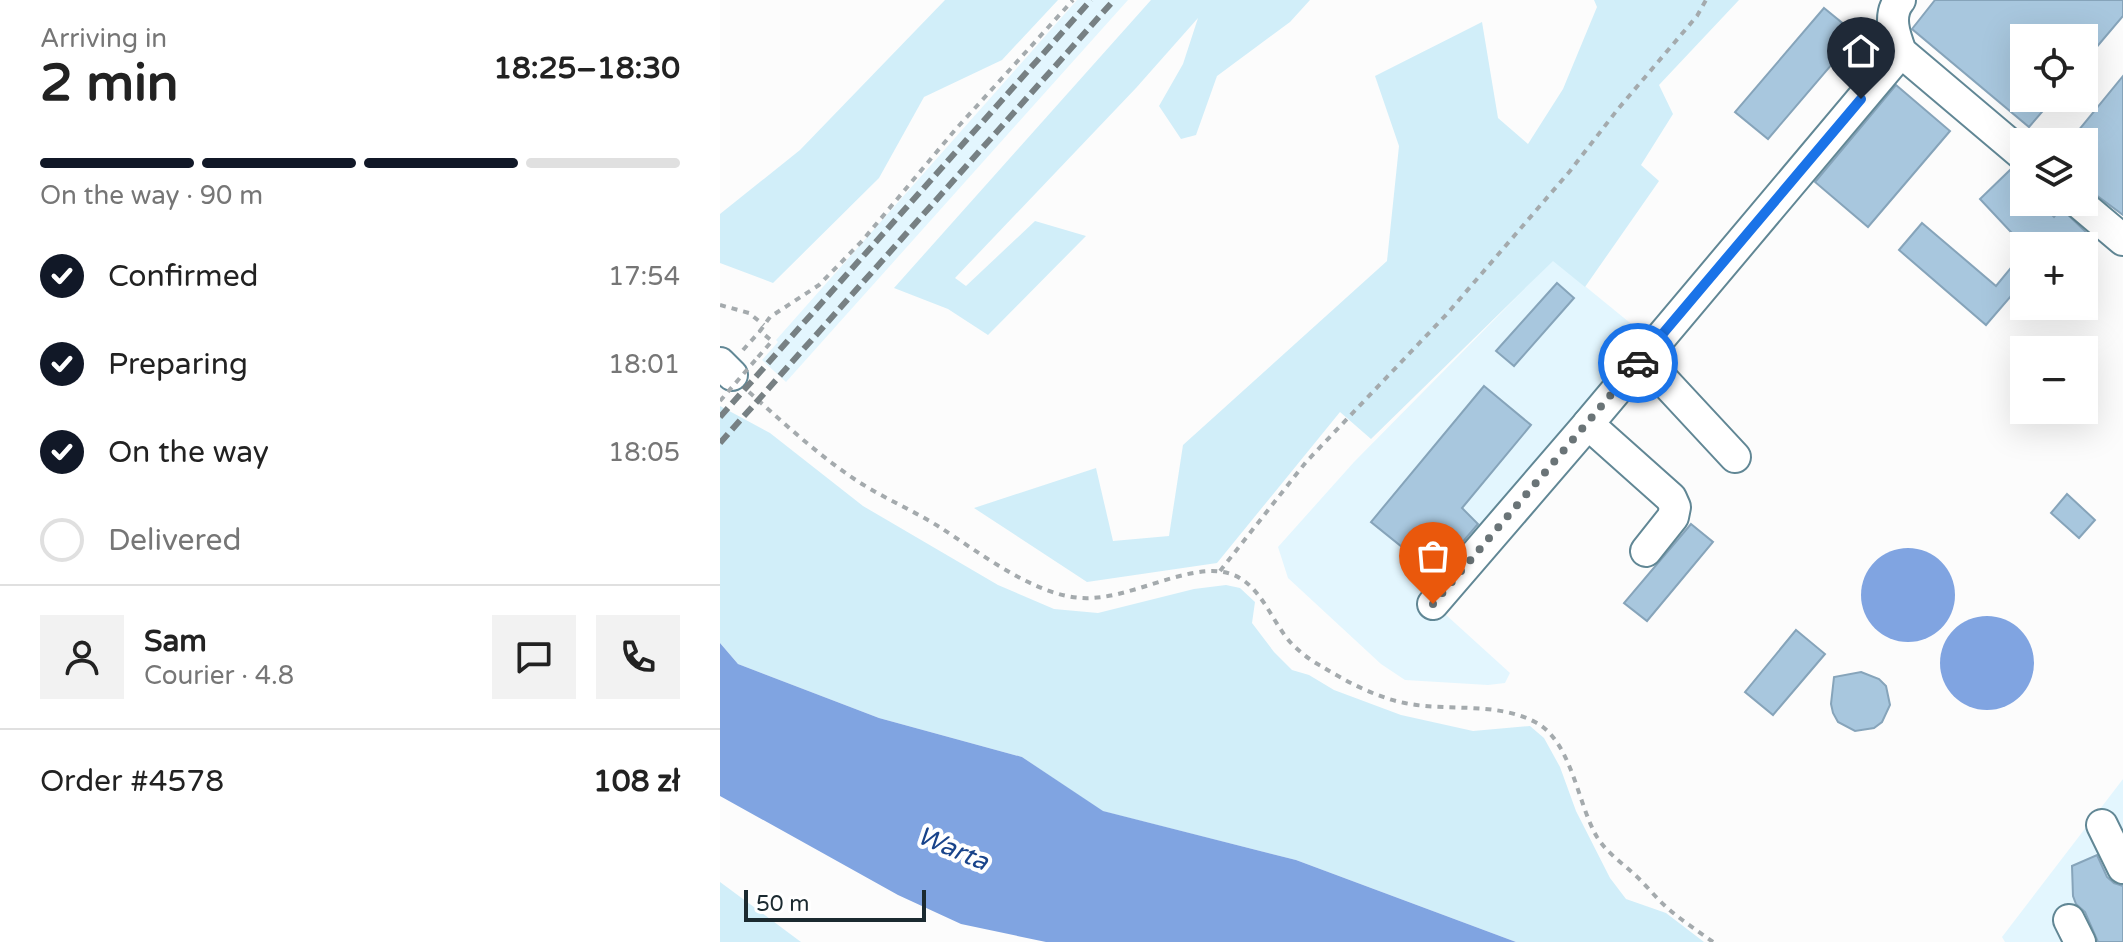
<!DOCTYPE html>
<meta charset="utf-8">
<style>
:root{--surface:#fff;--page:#f2f2f2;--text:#222;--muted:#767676;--line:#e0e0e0;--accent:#111827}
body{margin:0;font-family:"Varela Round",sans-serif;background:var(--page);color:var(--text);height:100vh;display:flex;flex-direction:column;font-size:30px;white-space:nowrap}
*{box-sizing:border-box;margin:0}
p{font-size:26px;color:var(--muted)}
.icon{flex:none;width:44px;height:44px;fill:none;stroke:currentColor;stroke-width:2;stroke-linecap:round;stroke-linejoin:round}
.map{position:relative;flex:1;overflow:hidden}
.panel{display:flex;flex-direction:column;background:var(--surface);width:720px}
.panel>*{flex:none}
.buttons{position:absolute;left:1290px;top:24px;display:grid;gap:16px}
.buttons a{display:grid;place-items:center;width:88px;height:88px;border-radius:0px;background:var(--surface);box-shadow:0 8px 32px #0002;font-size:40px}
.scale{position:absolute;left:24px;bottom:20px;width:182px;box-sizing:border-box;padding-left:8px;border:4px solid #1b2a30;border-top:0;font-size:22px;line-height:28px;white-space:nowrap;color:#1b2a30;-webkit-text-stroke:6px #fff;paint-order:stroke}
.pin{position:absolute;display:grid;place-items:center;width:68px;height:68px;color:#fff;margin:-82px -34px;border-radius:50% 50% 50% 0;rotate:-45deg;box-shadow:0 0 8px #0007}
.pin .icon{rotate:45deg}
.courier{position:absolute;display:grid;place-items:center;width:80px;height:80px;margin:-40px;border:6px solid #1a73e8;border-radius:50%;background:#fff;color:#222;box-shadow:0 2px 10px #0007}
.head em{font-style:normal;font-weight:700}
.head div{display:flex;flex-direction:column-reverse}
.head{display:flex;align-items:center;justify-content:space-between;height:136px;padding:0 40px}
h1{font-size:52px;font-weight:700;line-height:60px}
.bar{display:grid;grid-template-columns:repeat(4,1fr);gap:12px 8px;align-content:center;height:96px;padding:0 40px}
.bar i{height:10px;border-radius:6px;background:var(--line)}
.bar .current{background:var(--accent)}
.bar p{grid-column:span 4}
.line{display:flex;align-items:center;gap:20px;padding:0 40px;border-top:2px solid var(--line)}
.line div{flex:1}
.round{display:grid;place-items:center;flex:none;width:84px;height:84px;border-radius:0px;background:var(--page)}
ol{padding:0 40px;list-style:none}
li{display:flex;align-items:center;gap:24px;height:88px}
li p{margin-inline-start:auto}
li .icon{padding:8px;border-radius:50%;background:var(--accent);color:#fff;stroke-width:4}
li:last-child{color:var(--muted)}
li i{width:44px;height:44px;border:4px solid var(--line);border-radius:50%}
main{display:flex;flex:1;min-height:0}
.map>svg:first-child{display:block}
.built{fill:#e3f6fe}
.green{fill:#d1eef9}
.water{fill:#80a4e1}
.building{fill:#a8c7de;stroke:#86a4ba;stroke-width:2}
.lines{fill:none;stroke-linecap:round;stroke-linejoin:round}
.minor-casing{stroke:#618795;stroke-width:34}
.path{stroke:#a4aaad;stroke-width:4;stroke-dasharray:6 6;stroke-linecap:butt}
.minor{stroke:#fff;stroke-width:30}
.rail{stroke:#778083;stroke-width:6;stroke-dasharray:12 6;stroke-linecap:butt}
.path-bridge{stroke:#a4aaad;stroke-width:4;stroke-dasharray:6 6;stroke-linecap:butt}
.done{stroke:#6a7477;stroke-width:8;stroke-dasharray:0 14.4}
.route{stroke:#1a73e8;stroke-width:10}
.labels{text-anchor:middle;stroke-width:8;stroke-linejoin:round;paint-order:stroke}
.water-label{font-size:26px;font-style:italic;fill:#18438a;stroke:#fff}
</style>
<main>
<section class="panel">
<div class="head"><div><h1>2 min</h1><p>Arriving in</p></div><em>18:25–18:30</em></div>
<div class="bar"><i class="current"></i><i class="current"></i><i class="current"></i><i></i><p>On the way · 90 m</p></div>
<ol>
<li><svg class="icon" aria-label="check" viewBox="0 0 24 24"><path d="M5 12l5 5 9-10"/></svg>Confirmed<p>17:54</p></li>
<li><svg class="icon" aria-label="check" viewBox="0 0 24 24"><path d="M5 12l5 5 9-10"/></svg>Preparing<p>18:01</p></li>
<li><svg class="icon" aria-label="check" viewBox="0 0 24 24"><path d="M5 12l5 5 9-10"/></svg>On the way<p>18:05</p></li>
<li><i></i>Delivered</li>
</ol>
<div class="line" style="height:144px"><a class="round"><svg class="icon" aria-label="person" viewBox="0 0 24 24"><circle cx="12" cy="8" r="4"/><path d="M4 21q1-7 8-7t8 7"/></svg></a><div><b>Sam</b><p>Courier · 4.8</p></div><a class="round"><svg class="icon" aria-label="chat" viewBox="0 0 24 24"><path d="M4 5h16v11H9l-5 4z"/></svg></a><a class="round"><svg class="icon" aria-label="phone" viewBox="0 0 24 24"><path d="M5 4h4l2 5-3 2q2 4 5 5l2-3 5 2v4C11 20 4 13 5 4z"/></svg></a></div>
<div class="line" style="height:104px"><div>Order #4578</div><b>108 zł</b></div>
</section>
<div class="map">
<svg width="1403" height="942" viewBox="0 0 1403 942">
<rect width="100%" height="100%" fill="#fcfcfc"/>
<g class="built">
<polygon points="357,0 408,0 66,382 42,360 58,342 56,340"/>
<polygon points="833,260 931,340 714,604 790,673 785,683 768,685 685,680 661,664 568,578 558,547 634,462"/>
<polygon points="1403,779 1403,942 1285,942 1282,937"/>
</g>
<g class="green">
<polygon points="225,0 338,0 282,60 204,97 159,178 53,283 0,263 0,214 80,150"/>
<polygon points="431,0 590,0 570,22 497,76 476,135 461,139 439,106 463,64 478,18 416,88 235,278 246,286 315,221 366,236 268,335 228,309 174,288"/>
<polygon points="874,0 1019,0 939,85 953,114 921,165 939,181 865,287 833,261 651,439 620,412 497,563 367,582 254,508 376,468 393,541 449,536 463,445 667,261 679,146 655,76 762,22 778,118 808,144 843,89 877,7"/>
<polygon points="0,406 50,433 143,506 278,585 334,609 378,613 474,589 506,585 520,588 535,602 532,623 554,652 572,670 589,675 614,690 681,715 753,731 810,726 824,738 840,767 856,811 890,878 906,899 946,913 984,942 796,942 576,860 382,811 302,757 159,718 18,664 0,643"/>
<polygon points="0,882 81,942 0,942"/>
</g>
<g class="water">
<circle cx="1188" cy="595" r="47"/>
<circle cx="1267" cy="663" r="47"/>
<polygon points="0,643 18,664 159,718 302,757 383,811 576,860 796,942 326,942 241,924 178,895 0,796"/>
</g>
<g class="building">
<polygon points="1215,0 1403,0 1403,16 1364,62 1364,38 1304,38 1304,98 1334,98 1309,127 1192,29"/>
<polygon points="1104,8 1137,35 1048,139 1015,112"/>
<polygon points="1403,76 1403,215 1364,186 1364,142 1349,142"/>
<polygon points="1176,85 1230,131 1148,227 1095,182"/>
<polygon points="1290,170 1304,185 1304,202 1320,202 1334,217 1341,208 1370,236 1362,246 1304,246 1260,199"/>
<polygon points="1202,223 1276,286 1304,252 1304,281 1266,325 1179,250"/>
<polygon points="837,283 854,298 794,366 776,351"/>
<polygon points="764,386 811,425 742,508 758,524 735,551 717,535 697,559 651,522"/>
<polygon points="1347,494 1375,520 1359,538 1331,513"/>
<polygon points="971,524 993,542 927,621 904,603"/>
<polygon points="1076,630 1105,654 1053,715 1025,692"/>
<polygon points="1141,672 1159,679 1166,686 1170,705 1162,722 1154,728 1135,731 1118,722 1113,713 1111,704 1114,677"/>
<polygon points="1377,855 1387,877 1394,883 1403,886 1403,942 1378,942 1365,912 1356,904 1353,896 1352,866"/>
</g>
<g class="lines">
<defs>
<g id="minor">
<path d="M1180,0C1167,15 1175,36 1181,52L1304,156"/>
<polyline points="1358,202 1403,240"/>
<polyline points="923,358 1015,457"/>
<polyline points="0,363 12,375"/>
<polyline points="926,551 953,517 955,507 951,498 868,424 1181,52"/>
<polyline points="713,604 868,424"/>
<polyline points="1382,825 1403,868"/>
<polyline points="1349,920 1360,942"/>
</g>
</defs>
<use href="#minor" class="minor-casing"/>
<g class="path">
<polyline points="0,305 29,313 44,325"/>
<polyline points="23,350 40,331"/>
<polyline points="38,357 52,341 40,331 50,317 99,285 142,241 235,130 353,0"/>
<path d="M29,392C65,424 101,458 142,484C168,500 196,512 221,528C260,553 314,595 361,598C407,601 463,565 503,572C540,578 550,621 572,644C580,652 591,661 601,666C627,682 659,699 690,704C730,711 777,702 815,722C852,741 857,803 877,837C887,853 901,862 915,875C924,883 932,893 940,901C956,917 975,929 993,942"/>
<polyline points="500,571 586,462 726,315 850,171 898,109 977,16 986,0"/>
</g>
<use href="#minor" class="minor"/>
<g class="rail">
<polyline points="0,417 371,0"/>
<polyline points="0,443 394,0"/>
</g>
<polyline class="path-bridge" points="0,401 38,357"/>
</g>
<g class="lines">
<polyline class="done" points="713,604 918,363"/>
<polyline class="route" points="918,363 1141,99"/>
</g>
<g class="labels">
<g class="water-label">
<text transform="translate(233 848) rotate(23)" y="9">Warta</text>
</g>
</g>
</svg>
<div class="buttons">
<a><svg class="icon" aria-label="locate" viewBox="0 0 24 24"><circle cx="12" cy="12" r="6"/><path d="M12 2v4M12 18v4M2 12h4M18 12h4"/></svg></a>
<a><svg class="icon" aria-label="layers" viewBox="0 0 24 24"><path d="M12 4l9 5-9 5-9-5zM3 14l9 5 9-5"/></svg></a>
<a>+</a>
<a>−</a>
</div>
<div class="scale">50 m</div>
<div class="pin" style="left:713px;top:604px;background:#ea580c"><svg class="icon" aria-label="bag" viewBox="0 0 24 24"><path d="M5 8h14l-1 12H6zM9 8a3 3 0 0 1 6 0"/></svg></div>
<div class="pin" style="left:1141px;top:99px;background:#1f2937"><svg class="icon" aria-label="home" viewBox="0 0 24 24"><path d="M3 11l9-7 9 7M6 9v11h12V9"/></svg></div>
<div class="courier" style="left:918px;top:363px"><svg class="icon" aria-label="car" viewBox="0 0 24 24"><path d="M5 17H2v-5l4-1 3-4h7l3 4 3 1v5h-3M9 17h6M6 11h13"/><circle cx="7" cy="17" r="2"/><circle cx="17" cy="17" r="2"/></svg></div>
</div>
</main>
